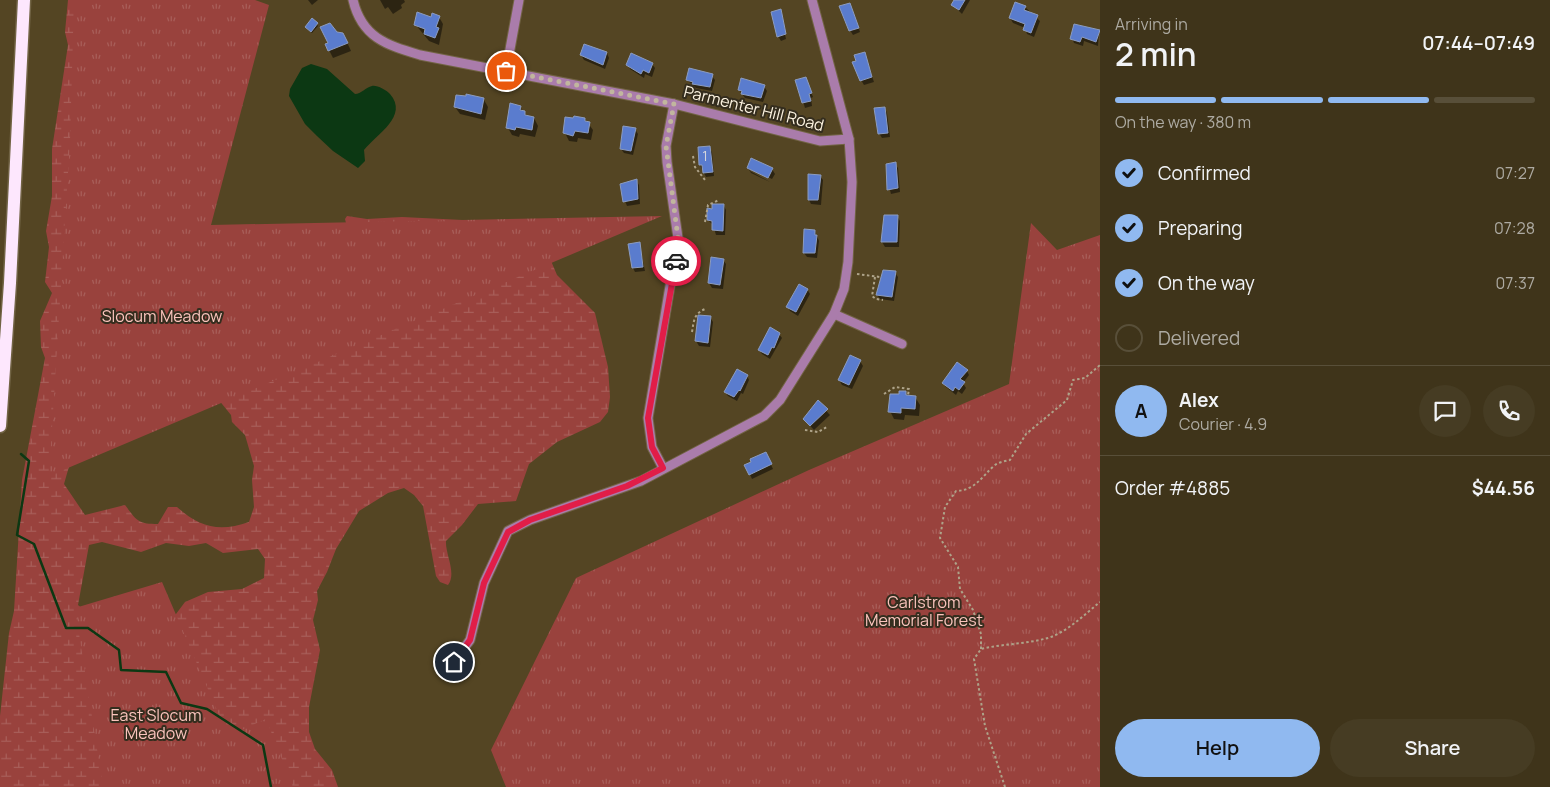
<!DOCTYPE html>
<meta charset="utf-8">
<style>
:root{--surface:#3f341a;--page:#463c23;--text:#f1f3f6;--muted:#adaaa2;--line:#584f39;--accent:#90b9f0}
body{margin:0;font-family:Manrope,sans-serif;background:var(--page);color:var(--text);height:100vh;display:flex;flex-direction:column;font-size:19px;white-space:nowrap}
*{box-sizing:border-box;margin:0}
p{font-size:16px;color:var(--muted)}
.icon{flex:none;width:28px;height:28px;fill:none;stroke:currentColor;stroke-width:2;stroke-linecap:round;stroke-linejoin:round}
.map{position:relative;flex:1;overflow:hidden}
.details{display:flex;flex-direction:column;background:var(--surface);width:450px}
.details>*{flex:none}
.pin{position:absolute;display:grid;place-items:center;width:42px;height:42px;color:#fff;margin:-21px;border:2px solid #fff;border-radius:50%;box-shadow:0 1px 5px #0007}
.courier{position:absolute;display:grid;place-items:center;width:50px;height:50px;margin:-25px;border:4px solid #e11d48;border-radius:50%;background:#fff;color:#222;box-shadow:0 1px 6px #0007}
.headline em{font-style:normal;font-weight:600}
.headline div{display:flex;flex-direction:column-reverse}
.headline{display:flex;align-items:center;justify-content:space-between;height:85px;padding:0 15px}
h1{font-size:32px;font-weight:600;line-height:38px}
.bar{display:grid;grid-template-columns:repeat(4,1fr);gap:8px 5px;align-content:center;height:60px;padding:0 15px}
.bar i{height:6px;border-radius:4px;background:var(--line)}
.bar .on{background:var(--accent)}
.bar p{grid-column:span 4}
.line{display:flex;align-items:center;gap:12px;padding:0 15px;border-top:1px solid var(--line)}
.line div{flex:1}
.round{display:grid;place-items:center;flex:none;width:52px;height:52px;border-radius:26px;background:var(--page)}
ol{padding:0 15px;list-style:none}
li{display:flex;align-items:center;gap:15px;height:55px}
li p{margin-inline-start:auto}
li .icon{padding:5px;border-radius:50%;background:var(--accent);color:#111;stroke-width:4}
li:last-child{color:var(--muted)}
li i{width:28px;height:28px;border:2px solid var(--line);border-radius:50%}
.primary-button{display:flex;gap:10px;margin-top:auto;padding:10px 15px}
.primary-button a{flex:1;height:58px;border-radius:30px;background:var(--accent);color:#111;font-size:20px;font-weight:600;line-height:58px;text-align:center}
.primary-button a+a{background:var(--page);color:var(--text)}
main{display:flex;flex:1;min-height:0}
.map>svg:first-child{display:block}
.wetland{fill:url(#wetland-marsh);fill-rule:evenodd}
.park{fill:url(#park-tufts)}
.water{fill:#0c3813}
.shadow{fill:#0007}
.lines{fill:none;stroke-linecap:round;stroke-linejoin:round}
.stream{stroke:#0c3813;stroke-width:2.5}
.building{fill:#5a7cce;stroke:#8c9cbf}
.minor-casing{stroke:#726445;stroke-width:11}
.highway-casing{stroke:#726445;stroke-width:15}
.path{stroke:#aea389;stroke-width:2;stroke-dasharray:2.5 2.5;stroke-linecap:butt}
.minor{stroke:#aa7cab;stroke-width:9}
.highway{stroke:#fde7fd;stroke-width:12}
.done{stroke:#c1b69e;stroke-width:5;stroke-dasharray:0 9}
.route{stroke:#e11d48;stroke-width:6}
.labels{text-anchor:middle;stroke-width:4;stroke-linejoin:round;paint-order:stroke}
.number-label{font-size:14px;fill:#d4d5dc}
.street-label{font-size:16px;fill:#fcf3e0;stroke:#342d1e}
.park-label{font-size:16px;fill:#fbc4bd;stroke:#342d1e}
</style>
<main>
<div class="map">
<svg width="1100" height="787" viewBox="0 0 1100 787">
<defs>
<pattern id="wetland-marsh" width="20" height="14" patternUnits="userSpaceOnUse" patternTransform="scale(1.25)"><rect width="20" height="14" fill="#99423d"/><path d="M1 5h8M5 5V1M11 12h8M15 12V8" fill="none" stroke="#a85e59"/></pattern>
<pattern id="park-tufts" width="24" height="20" patternUnits="userSpaceOnUse" patternTransform="scale(1.25)"><rect width="24" height="20" fill="#99423d"/><path d="M3 7l-1-3M5 7V3M7 7l1-3M15 17l-1-3M17 17v-4M19 17l1-3" fill="none" stroke="#a85e59"/></pattern>
</defs>
<rect width="100%" height="100%" fill="#544523"/>
<path class="wetland" d="M68,0H76L202,228L351,243L345,219L347,216L367,219L402,217L483,221L543,242L557,275L595,313L608,367L610,397L608,412L600,422L557,442L529,464L516,501L478,504L462,525L446,541C445,554 457,573 448,585L440,582L436,576L423,506L414,495L404,488L388,493L359,511L336,549L327,572L317,591L318,600L313,620L320,650L309,707V732L315,749L332,770L338,787H0V716L9,633L14,611L22,480L45,358L41,347L40,321L52,293L45,282L49,247L46,231L52,196V149L68,45L65,32ZM218,399L231,415L232,422L245,435L254,466L252,480L254,507L249,522C220,532 200,528 177,507H168L158,524C138,524 137,521 125,505L85,515L64,484L70,463ZM102,542L141,552L166,543L189,546L206,543L223,553L258,549L265,559L264,578L242,589L208,592L185,602L164,630L94,619L78,605L89,545Z"/>
<g class="park">
<polygon points="74,0 255,0 269,5 211,225 662,216 49,476 70,141"/>
<polygon points="1031,223 1057,250 1100,235 1100,787 506,787 491,750 576,578 809,470 1009,384"/>
<polygon points="162,582 228,736 266,719 293,787 103,787 75,608"/>
</g>
<path class="water" d="M311,64L327,69L355,94C361,94 366,87 372,86C377,85 386,90 390,94C409,116 377,134 364,150L365,161L358,168L333,151L317,136L305,124L289,96L290,89L302,68Z"/>
<g class="shadow">
<polygon points="308,0 318,0 312,5"/>
<polygon points="380,0 404,0 405,2 401,5 402,8 393,14 388,7 385,9"/>
<polygon points="956,0 970,0 962,14 953,5"/>
<polygon points="850,4 860,32 853,35 845,22 840,7"/>
<polygon points="1025,7 1040,21 1034,37 1027,34 1025,28 1013,23 1010,18"/>
<polygon points="780,10 786,39 781,41 778,36"/>
<polygon points="439,17 443,24 439,45 429,41 415,24"/>
<polygon points="317,24 318,26 312,33 307,29"/>
<polygon points="1099,31 1098,46 1084,41 1083,46 1074,43 1072,38"/>
<polygon points="347,42 351,51 333,58 329,50"/>
<polygon points="607,53 609,58 605,69 584,60 581,55"/>
<polygon points="864,54 874,82 864,85 861,80"/>
<polygon points="652,64 655,68 652,77 645,74 644,78 630,69 628,65"/>
<polygon points="712,76 715,80 712,91 696,88 687,80"/>
<polygon points="797,81 808,84 813,97 811,98 812,106 805,108"/>
<polygon points="764,86 767,91 763,102 745,98 739,90"/>
<polygon points="484,100 488,107 485,120 460,114 455,107"/>
<polygon points="520,107 528,117 534,118 538,126 535,137 520,134 519,137 512,135 508,128"/>
<polygon points="885,108 887,113 890,137 882,138 879,133"/>
<polygon points="585,119 593,130 591,140 578,138 577,142 569,141 565,133"/>
<polygon points="635,129 638,134 633,155 624,153 621,149"/>
<polygon points="709,148 712,152 714,176 706,177 700,165"/>
<polygon points="752,160 772,169 775,174 772,179 750,168 750,171 770,182 751,173 748,168"/>
<polygon points="895,164 898,168 900,192 891,194 886,174"/>
<polygon points="820,176 823,180 821,205 811,204 809,200"/>
<polygon points="636,180 639,185 640,204 627,206 625,201"/>
<polygon points="724,206 726,210 725,235 716,235 713,225 708,220 713,210"/>
<polygon points="897,216 900,221 899,247 885,247 882,242"/>
<polygon points="815,231 819,241 817,258 807,257 804,253"/>
<polygon points="639,243 645,271 635,272 633,268"/>
<polygon points="723,260 726,264 723,289 712,288 709,283"/>
<polygon points="895,273 898,277 894,301 880,299 877,295"/>
<polygon points="807,289 810,294 798,316 790,311 788,307"/>
<polygon points="710,317 713,322 710,347 699,346 696,341"/>
<polygon points="779,334 782,338 770,359 762,354 759,350"/>
<polygon points="860,361 863,366 852,389 842,385 839,380"/>
<polygon points="967,371 969,375 963,383 966,388 962,394 958,391 956,395 946,387 943,383"/>
<polygon points="747,376 749,380 743,394 741,393 737,401 728,396 725,392"/>
<polygon points="905,392 908,397 915,397 920,405 919,416 905,415 904,420 894,419 890,411 900,395"/>
<polygon points="818,402 830,415 814,430 804,419"/>
<polygon points="768,458 773,469 752,479 746,466"/>
</g>
<g class="lines">
<polyline class="stream" points="21,454 29,461 17,535 34,544 66,628 88,628 119,650 121,670 166,672 181,703 207,709 263,745 271,787"/>
</g>
<g class="building">
<polygon points="954,0 965,0 959,10 951,5"/>
<polygon points="1015,2 1026,6 1024,10 1038,15 1031,33 1023,30 1025,24 1009,18"/>
<polygon points="850,3 859,28 849,31 839,6"/>
<polygon points="781,9 786,34 777,37 771,12"/>
<polygon points="417,12 431,17 432,13 440,16 436,27 439,28 435,38 424,34 425,29 414,25"/>
<polygon points="312,18 318,23 311,32 305,27"/>
<polygon points="330,23 337,32 343,33 348,43 328,51 325,44 328,43 320,27"/>
<polygon points="1074,24 1100,30 1096,42 1082,37 1080,42 1070,39"/>
<polygon points="584,44 607,52 603,65 580,55"/>
<polygon points="865,52 872,77 860,81 852,62 856,61 854,55"/>
<polygon points="631,53 653,63 649,73 643,70 641,74 626,65"/>
<polygon points="689,68 713,74 710,87 692,84 693,82 686,80"/>
<polygon points="806,77 812,93 809,94 811,101 802,103 795,80"/>
<polygon points="741,78 765,85 761,98 741,94 742,91 738,90"/>
<polygon points="466,94 484,98 481,114 454,107 456,95 466,96"/>
<polygon points="510,103 521,106 520,110 525,111 525,115 534,117 532,130 516,127 515,130 506,128"/>
<polygon points="885,107 888,133 878,134 874,108"/>
<polygon points="574,116 585,118 585,121 590,122 588,133 575,131 573,136 563,133 565,117 573,118"/>
<polygon points="623,126 636,128 631,151 620,149"/>
<polygon points="710,146 713,172 703,173 702,165 699,165 698,147"/>
<polygon points="751,158 773,168 768,178 747,168"/>
<polygon points="896,162 898,188 887,190 886,164"/>
<polygon points="808,174 821,175 818,200 808,200"/>
<polygon points="637,179 638,199 623,202 620,184"/>
<polygon points="712,204 724,204 723,231 712,230 712,221 707,220 707,208 712,209"/>
<polygon points="884,215 898,215 897,242 881,242"/>
<polygon points="804,229 815,230 815,235 817,235 815,253 803,253"/>
<polygon points="640,242 643,267 632,268 628,244"/>
<polygon points="711,257 724,259 720,285 708,283"/>
<polygon points="883,270 896,271 892,297 876,295"/>
<polygon points="799,284 808,289 796,312 786,307"/>
<polygon points="698,315 711,316 708,343 695,341"/>
<polygon points="770,327 780,333 774,348 772,347 768,355 758,350"/>
<polygon points="850,355 861,360 849,385 838,380"/>
<polygon points="957,362 968,370 960,379 965,382 959,390 955,387 953,391 942,383"/>
<polygon points="737,369 748,375 740,391 739,390 734,397 724,392"/>
<polygon points="899,391 906,391 906,395 916,396 915,409 901,408 901,413 888,412 890,394 899,394"/>
<polygon points="818,400 828,409 810,426 803,419"/>
<polygon points="766,452 772,464 749,475 744,465 751,462 750,459"/>
</g>
<g class="lines">
<defs>
<g id="minor">
<path d="M353,0C362,38 387,45 420,55L674,104L820,141L849,139"/>
<polyline points="506,71 519,0"/>
<polyline points="834,314 902,344"/>
<polyline points="663,468 652,447 648,418 678,238 667,162 666,146 674,104"/>
<polyline points="454,662 470,640 484,583 508,531 530,520 641,481 764,416 780,400 834,314 844,289 848,262 852,182 849,139 812,0"/>
</g>
<polyline id="highway" points="0,426 10,283 24,0"/>
</defs>
<use href="#minor" class="minor-casing"/>
<use href="#highway" class="highway-casing"/>
<g class="path">
<polyline points="693,156 695,167 705,180"/>
<polyline points="705,222 708,205 719,200"/>
<polyline points="857,274 880,277"/>
<polyline points="875,277 872,296 876,299 883,300"/>
<path d="M692,332C694,320 694,314 705,309"/>
<polyline points="884,394 895,387 909,389 908,395"/>
<polyline points="805,430 818,432 827,427"/>
<path d="M981,649V634L973,610L960,589L958,567L940,538L945,507L956,491C976,490 981,477 995,465C999,462 1005,461 1010,460L1026,434L1067,400L1073,380L1085,378L1100,365"/>
<path d="M1005,787L985,726L974,659L981,649C1002,644 1024,644 1044,639C1064,635 1084,615 1100,602"/>
</g>
<use href="#minor" class="minor"/>
<use href="#highway" class="highway"/>
</g>
<g class="lines">
<polyline class="done" points="506,71 674,104 666,146 678,238 676,261"/>
<polyline class="route" points="454,662 470,640 484,583 508,532 530,520 627,486 663,468 652,447 648,418 676,261"/>
</g>
<g class="labels">
<g class="number-label">
<text x="705" y="161">1</text>
</g>
<g class="street-label">
<text transform="translate(754 108) rotate(14)" y="6">Parmenter Hill Road</text>
</g>
<g class="park-label">
<text x="162" y="322">Slocum Meadow</text>
<text x="924" y="608">Carlstrom<tspan x="924" dy="18">Memorial Forest</tspan></text>
<text x="156" y="721">East Slocum<tspan x="156" dy="18">Meadow</tspan></text>
</g>
</g>
</svg>
<div class="pin" style="left:506px;top:71px;background:#ea580c"><svg class="icon" aria-label="bag" viewBox="0 0 24 24"><path d="M5 8h14l-1 12H6zM9 8a3 3 0 0 1 6 0"/></svg></div>
<div class="pin" style="left:454px;top:662px;background:#1f2937"><svg class="icon" aria-label="home" viewBox="0 0 24 24"><path d="M3 11l9-7 9 7M6 9v11h12V9"/></svg></div>
<div class="courier" style="left:676px;top:261px"><svg class="icon" aria-label="car" viewBox="0 0 24 24"><path d="M5 17H2v-5l4-1 3-4h7l3 4 3 1v5h-3M9 17h6M6 11h13"/><circle cx="7" cy="17" r="2"/><circle cx="17" cy="17" r="2"/></svg></div>
</div>
<section class="details">
<div class="headline"><div><h1>2 min</h1><p>Arriving in</p></div><em>07:44–07:49</em></div>
<div class="bar"><i class="on"></i><i class="on"></i><i class="on"></i><i></i><p>On the way · 380 m</p></div>
<ol>
<li><svg class="icon" aria-label="check" viewBox="0 0 24 24"><path d="M5 12l5 5 9-10"/></svg>Confirmed<p>07:27</p></li>
<li><svg class="icon" aria-label="check" viewBox="0 0 24 24"><path d="M5 12l5 5 9-10"/></svg>Preparing<p>07:28</p></li>
<li><svg class="icon" aria-label="check" viewBox="0 0 24 24"><path d="M5 12l5 5 9-10"/></svg>On the way<p>07:37</p></li>
<li><i></i>Delivered</li>
</ol>
<div class="line" style="height:90px"><b class="round" style="background:var(--accent);color:#111">A</b><div><b>Alex</b><p>Courier · 4.9</p></div><a class="round"><svg class="icon" aria-label="chat" viewBox="0 0 24 24"><path d="M4 5h16v11H9l-5 4z"/></svg></a><a class="round"><svg class="icon" aria-label="phone" viewBox="0 0 24 24"><path d="M5 4h4l2 5-3 2q2 4 5 5l2-3 5 2v4C11 20 4 13 5 4z"/></svg></a></div>
<div class="line" style="height:65px"><div>Order #4885</div><b>$44.56</b></div>
<div class="primary-button"><a>Help</a><a>Share</a></div>
</section>
</main>
